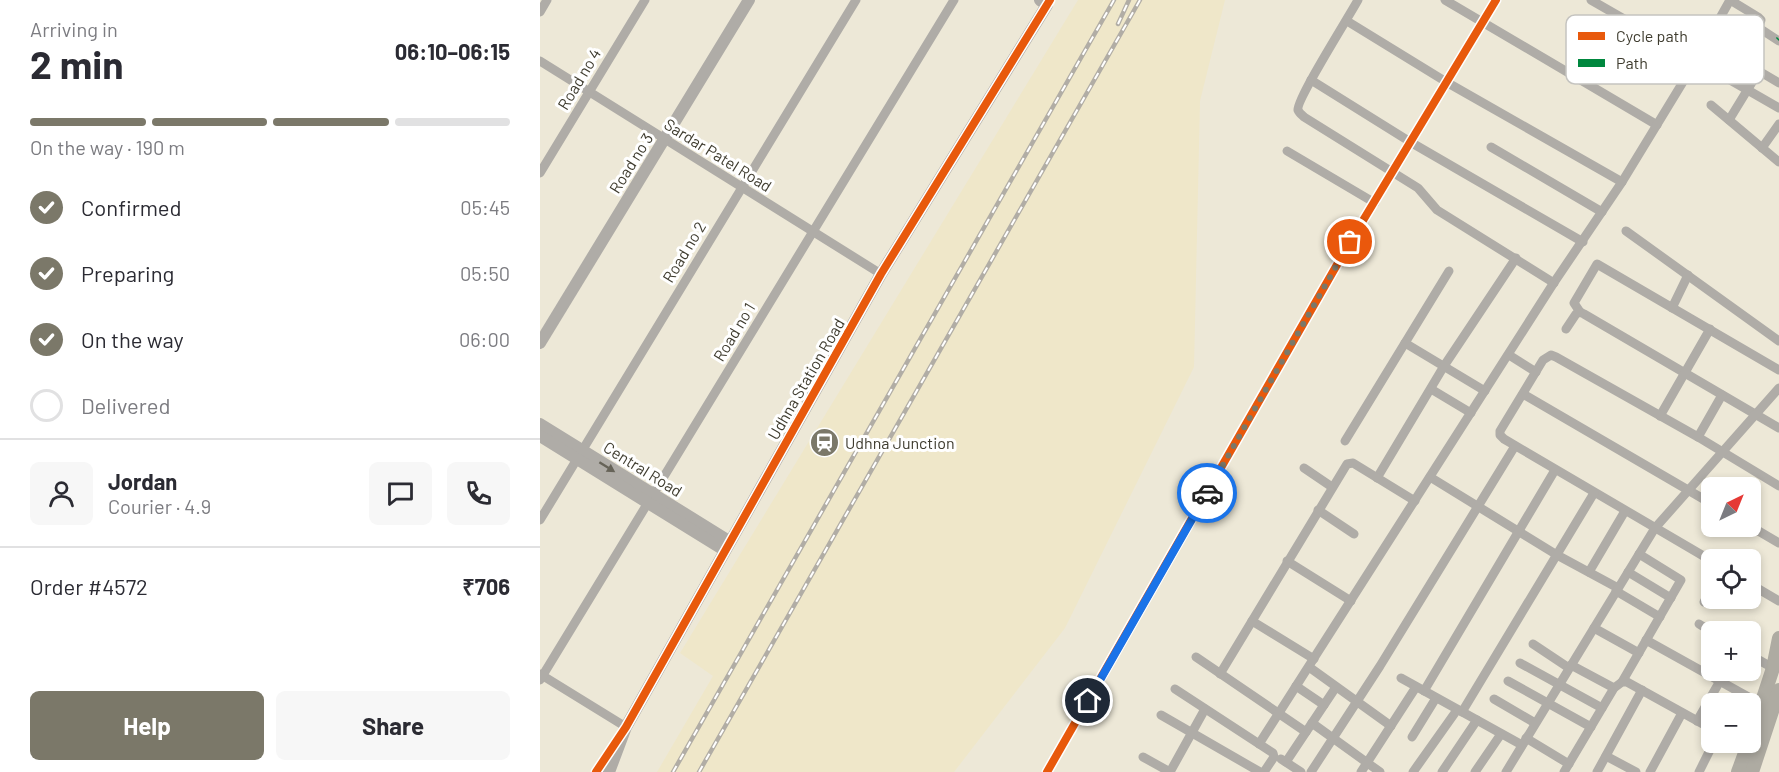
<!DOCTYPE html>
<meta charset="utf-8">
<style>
:root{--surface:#fff;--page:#f7f7f7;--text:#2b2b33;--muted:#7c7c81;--line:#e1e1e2;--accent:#7b7869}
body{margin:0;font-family:Barlow,sans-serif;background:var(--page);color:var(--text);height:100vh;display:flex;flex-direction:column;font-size:22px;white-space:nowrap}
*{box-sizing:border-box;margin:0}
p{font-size:20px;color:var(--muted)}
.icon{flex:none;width:33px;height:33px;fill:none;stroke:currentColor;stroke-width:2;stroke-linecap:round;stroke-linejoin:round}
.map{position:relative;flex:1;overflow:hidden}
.details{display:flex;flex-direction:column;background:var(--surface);width:540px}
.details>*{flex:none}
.needle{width:39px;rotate:43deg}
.buttons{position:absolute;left:1161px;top:477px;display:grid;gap:12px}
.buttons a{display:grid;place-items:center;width:60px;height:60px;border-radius:9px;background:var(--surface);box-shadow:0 3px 9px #0003;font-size:30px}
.pin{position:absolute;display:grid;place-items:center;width:51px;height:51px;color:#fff;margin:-26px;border:3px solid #fff;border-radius:50%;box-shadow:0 2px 6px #0007}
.courier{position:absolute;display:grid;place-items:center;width:60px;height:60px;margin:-30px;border:4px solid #1a73e8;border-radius:50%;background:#fff;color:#222;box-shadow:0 2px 8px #0007}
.head em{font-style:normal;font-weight:700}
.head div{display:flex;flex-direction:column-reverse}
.head{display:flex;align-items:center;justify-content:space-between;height:102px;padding:0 30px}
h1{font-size:39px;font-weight:700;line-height:45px}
.bar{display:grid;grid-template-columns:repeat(4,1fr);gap:9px 6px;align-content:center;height:72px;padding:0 30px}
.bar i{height:8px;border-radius:4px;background:var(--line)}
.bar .on{background:var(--accent)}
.bar p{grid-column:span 4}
.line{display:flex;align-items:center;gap:15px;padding:0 30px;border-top:2px solid var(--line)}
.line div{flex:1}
.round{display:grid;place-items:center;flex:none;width:63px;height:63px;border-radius:9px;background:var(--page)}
ol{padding:0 30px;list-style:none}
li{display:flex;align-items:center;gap:18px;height:66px}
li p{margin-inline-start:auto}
li .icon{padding:6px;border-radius:50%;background:var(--accent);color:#fff;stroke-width:4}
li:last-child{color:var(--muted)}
li i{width:33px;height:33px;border:3px solid var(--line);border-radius:50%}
.cta{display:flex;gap:12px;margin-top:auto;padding:12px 30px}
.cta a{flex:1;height:69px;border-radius:9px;background:var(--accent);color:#fff;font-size:24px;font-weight:700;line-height:69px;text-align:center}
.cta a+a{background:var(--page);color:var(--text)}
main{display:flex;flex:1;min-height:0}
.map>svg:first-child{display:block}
.built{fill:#efe7c9}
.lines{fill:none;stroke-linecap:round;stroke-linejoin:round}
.minor{stroke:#afaca7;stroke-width:9}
.tertiary{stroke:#afaca7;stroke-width:12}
.secondary{stroke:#aeaba2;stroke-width:14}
.rail-casing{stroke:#b1ada5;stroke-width:4.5}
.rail{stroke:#fff;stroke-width:2;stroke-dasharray:7;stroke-linecap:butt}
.quiet{stroke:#00873e;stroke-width:6;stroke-dasharray:12 6;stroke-linecap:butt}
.cycleway-casing{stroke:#fff;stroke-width:11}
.cycleway{stroke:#e8590c;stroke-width:8}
.oneway{fill:#666358}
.done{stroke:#7b7869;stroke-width:6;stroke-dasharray:0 10.8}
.route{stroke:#1a73e8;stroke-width:8}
.labels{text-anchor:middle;stroke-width:6;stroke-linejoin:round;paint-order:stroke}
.street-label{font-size:16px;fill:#3e3b2e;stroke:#fff}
.poi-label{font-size:16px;fill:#3e3b2e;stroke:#fff;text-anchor:start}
.key{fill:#fff;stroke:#c5c4c0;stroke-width:1.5}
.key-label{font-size:16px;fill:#3e3b2e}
</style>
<main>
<section class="details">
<div class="head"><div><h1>2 min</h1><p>Arriving in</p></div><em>06:10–06:15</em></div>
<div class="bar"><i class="on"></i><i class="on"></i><i class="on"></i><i></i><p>On the way · 190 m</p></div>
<ol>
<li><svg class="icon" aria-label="check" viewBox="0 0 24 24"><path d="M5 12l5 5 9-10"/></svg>Confirmed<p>05:45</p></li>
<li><svg class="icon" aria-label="check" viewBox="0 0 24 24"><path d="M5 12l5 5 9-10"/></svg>Preparing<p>05:50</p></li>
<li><svg class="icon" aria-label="check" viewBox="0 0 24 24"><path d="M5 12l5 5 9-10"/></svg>On the way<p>06:00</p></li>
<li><i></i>Delivered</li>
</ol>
<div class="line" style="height:108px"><a class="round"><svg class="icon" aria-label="person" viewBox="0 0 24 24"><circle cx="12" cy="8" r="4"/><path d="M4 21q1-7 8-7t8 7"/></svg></a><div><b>Jordan</b><p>Courier · 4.9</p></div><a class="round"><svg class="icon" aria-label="chat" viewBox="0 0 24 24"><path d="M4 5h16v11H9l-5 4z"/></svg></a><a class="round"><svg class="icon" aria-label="phone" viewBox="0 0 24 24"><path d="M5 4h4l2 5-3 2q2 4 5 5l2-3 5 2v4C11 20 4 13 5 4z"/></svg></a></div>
<div class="line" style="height:78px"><div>Order #4572</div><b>₹706</b></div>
<div class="cta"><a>Help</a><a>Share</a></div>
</section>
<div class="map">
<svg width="1239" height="772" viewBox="0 0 1239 772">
<rect width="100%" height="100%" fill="#ede8d7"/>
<polygon class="built" points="538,0 685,0 660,101 654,367 525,628 414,772 117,772 173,676 140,653"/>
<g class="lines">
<g class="minor">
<path d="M818,0C810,15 756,100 758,110C759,113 763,116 764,117L878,188L897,210L1014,283"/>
<polyline points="905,0 1117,125"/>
<polyline points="1051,0 1239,108"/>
<polyline points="1190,0 1218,17 1221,20 1219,28 1239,41"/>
<polyline points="0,12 7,0"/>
<polyline points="807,21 908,83 1082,182"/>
<polyline points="0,61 341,274"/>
<polyline points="1202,61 1239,83"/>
<polyline points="771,80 872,143 1043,242"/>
<polyline points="1171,105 1239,162"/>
<polyline points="1189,120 1219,71"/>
<polyline points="951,147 1062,212"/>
<polyline points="1222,148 1239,124"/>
<polyline points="747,151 835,203"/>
<polyline points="0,173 105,0"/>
<polyline points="1086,231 1239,341"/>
<polyline points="1132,308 1148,275"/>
<polyline points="1040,312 1034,303 1057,264 1239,370"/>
<polyline points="1026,329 1036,314 1040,312 1044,314 1239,428"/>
<polyline points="865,343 945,391"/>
<polyline points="969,355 996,372"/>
<polyline points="891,389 931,413"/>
<polyline points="983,394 1172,504"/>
<polyline points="1120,416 1170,329"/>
<polyline points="1158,437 1182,395"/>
<polyline points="805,441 909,271"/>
<polyline points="764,468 792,487"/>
<polyline points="890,477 1017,555 1078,588"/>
<polyline points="837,478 904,366 976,258"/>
<polyline points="778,510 814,534"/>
<polyline points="0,520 316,0"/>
<polyline points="1210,526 1239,543"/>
<polyline points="747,561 811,601"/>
<polyline points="1172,561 964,439 960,435 960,431 1003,360 1011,355 1016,357 1158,437 1239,486"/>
<polyline points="1049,572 1085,511"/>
<polyline points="1088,572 1131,598"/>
<polyline points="1210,584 1239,601"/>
<polyline points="1076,591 1120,617"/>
<polyline points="1164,602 1172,588"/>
<polyline points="712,621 774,659"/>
<polyline points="1159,624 1172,632"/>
<polyline points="1054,628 1099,653"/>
<polyline points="1106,640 1221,704"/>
<polyline points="993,644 1029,668"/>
<polyline points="1210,655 1233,668"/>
<polyline points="656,657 766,732"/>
<polyline points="980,663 1062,708"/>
<polyline points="1031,665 1074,688"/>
<polyline points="769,667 851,726"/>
<polyline points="0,674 86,727 56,772"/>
<polyline points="680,674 807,464 813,463 875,501"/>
<polyline points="861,678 982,745"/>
<polyline points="0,680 414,0"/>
<polyline points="968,681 1051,727"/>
<polyline points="1082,682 1141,580 1099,554"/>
<polyline points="756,686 784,705"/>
<polyline points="635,689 733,753 734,757 724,772"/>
<polyline points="884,691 1015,470"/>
<polyline points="954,699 995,723"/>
<polyline points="922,712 1054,493"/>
<polyline points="621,715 720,772"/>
<polyline points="1157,721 1180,681"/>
<polyline points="772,723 840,772"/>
<polyline points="872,737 896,698"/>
<polyline points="986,738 1029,764"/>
<polyline points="719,744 1013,284 1082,182 1157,59 1190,0"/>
<polyline points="1066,756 1096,772"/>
<polyline points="603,757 630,772"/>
<polyline points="741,759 761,772"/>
<polyline points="746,762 796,687"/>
<polyline points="507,772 810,242 956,0"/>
<polyline points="630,772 665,709"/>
<polyline points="771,772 840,666 975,446"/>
<polyline points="821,772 876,687"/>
<polyline points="873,772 917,710"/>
<polyline points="902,772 937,720"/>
<polyline points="935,772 961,734"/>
<polyline points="966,772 1115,528 1239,388"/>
<polyline points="1024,772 1074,688 1082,682 1087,682 1172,729"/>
<polyline points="1057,772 1102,690"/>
<polyline points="1110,772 1142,713"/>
<polyline points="1159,772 1174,742"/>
</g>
<g class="tertiary">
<polyline points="0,343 209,0"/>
<polyline points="0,424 189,541"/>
<polyline points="0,436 184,550"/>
<polyline points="69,772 86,727 341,274 507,5 500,0"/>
</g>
<g class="secondary">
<polyline points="1210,738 1233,668 1239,638"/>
<polyline points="1198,772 1209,742"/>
<polyline points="1212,772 1239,690"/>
</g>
<defs>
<g id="rail">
<polyline points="578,24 589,0"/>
<polyline points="133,772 574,0"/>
<polyline points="159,772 600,0"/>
</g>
</defs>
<use href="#rail" class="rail-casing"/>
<use href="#rail" class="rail"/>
<polyline class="quiet" points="1238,40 1239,39"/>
<defs>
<g id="cycleway">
<polyline points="56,772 86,727 341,274 510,0"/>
<polyline points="507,772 810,242 956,0"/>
</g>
</defs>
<use href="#cycleway" class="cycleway-casing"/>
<use href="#cycleway" class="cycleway"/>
</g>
<defs><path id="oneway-solid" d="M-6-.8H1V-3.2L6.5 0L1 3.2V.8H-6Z" transform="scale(1.5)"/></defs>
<use class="oneway" href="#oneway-solid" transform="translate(67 467) rotate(32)"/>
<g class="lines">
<polyline class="done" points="667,493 810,242"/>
<polyline class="route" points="548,701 667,493"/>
</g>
<defs>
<symbol id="station-disc" viewBox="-11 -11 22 22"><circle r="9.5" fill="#7b7869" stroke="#fff"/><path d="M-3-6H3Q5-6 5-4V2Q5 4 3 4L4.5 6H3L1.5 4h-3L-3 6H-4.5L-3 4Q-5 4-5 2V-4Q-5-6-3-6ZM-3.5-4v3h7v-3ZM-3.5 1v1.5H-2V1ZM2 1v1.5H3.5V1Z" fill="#fff"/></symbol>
</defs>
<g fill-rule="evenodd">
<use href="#station-disc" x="268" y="426" width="33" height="33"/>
</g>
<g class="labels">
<g class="street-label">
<text transform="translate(39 79) rotate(-59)" y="6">Road no 4</text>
<text transform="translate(178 155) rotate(32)" y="6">Sardar Patel Road</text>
<text transform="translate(91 163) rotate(-58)" y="6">Road no 3</text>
<text transform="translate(144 252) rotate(-59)" y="6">Road no 2</text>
<text transform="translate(194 332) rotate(-59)" y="6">Road no 1</text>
<text transform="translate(266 379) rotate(-60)" y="6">Udhna Station Road</text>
<text transform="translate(103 469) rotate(32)" y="6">Central Road</text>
</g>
<g class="poi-label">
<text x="305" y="449">Udhna Junction</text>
</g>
</g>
<rect x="1026" y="15" width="198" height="69" rx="9" class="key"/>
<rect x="1038" y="32" width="27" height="8" fill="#e8590c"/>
<rect x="1038" y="59" width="27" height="8" fill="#00873e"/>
<g class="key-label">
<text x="1076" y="42">Cycle path</text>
<text x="1076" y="69">Path</text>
</g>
</svg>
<div class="buttons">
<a><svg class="needle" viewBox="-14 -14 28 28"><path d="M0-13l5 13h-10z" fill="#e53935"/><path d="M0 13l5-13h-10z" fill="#7c7c81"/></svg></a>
<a><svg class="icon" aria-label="locate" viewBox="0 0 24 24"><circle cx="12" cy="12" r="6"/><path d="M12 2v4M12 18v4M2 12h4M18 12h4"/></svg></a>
<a>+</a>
<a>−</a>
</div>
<div class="pin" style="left:810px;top:242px;background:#ea580c"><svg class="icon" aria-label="bag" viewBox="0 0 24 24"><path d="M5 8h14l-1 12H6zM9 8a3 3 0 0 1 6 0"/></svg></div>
<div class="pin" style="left:548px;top:701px;background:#1f2937"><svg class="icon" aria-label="home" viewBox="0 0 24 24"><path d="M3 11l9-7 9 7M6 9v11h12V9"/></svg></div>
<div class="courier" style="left:667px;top:493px"><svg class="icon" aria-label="car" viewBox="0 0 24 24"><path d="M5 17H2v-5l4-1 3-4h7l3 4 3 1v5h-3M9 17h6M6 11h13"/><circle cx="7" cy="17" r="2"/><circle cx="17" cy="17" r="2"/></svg></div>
</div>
</main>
